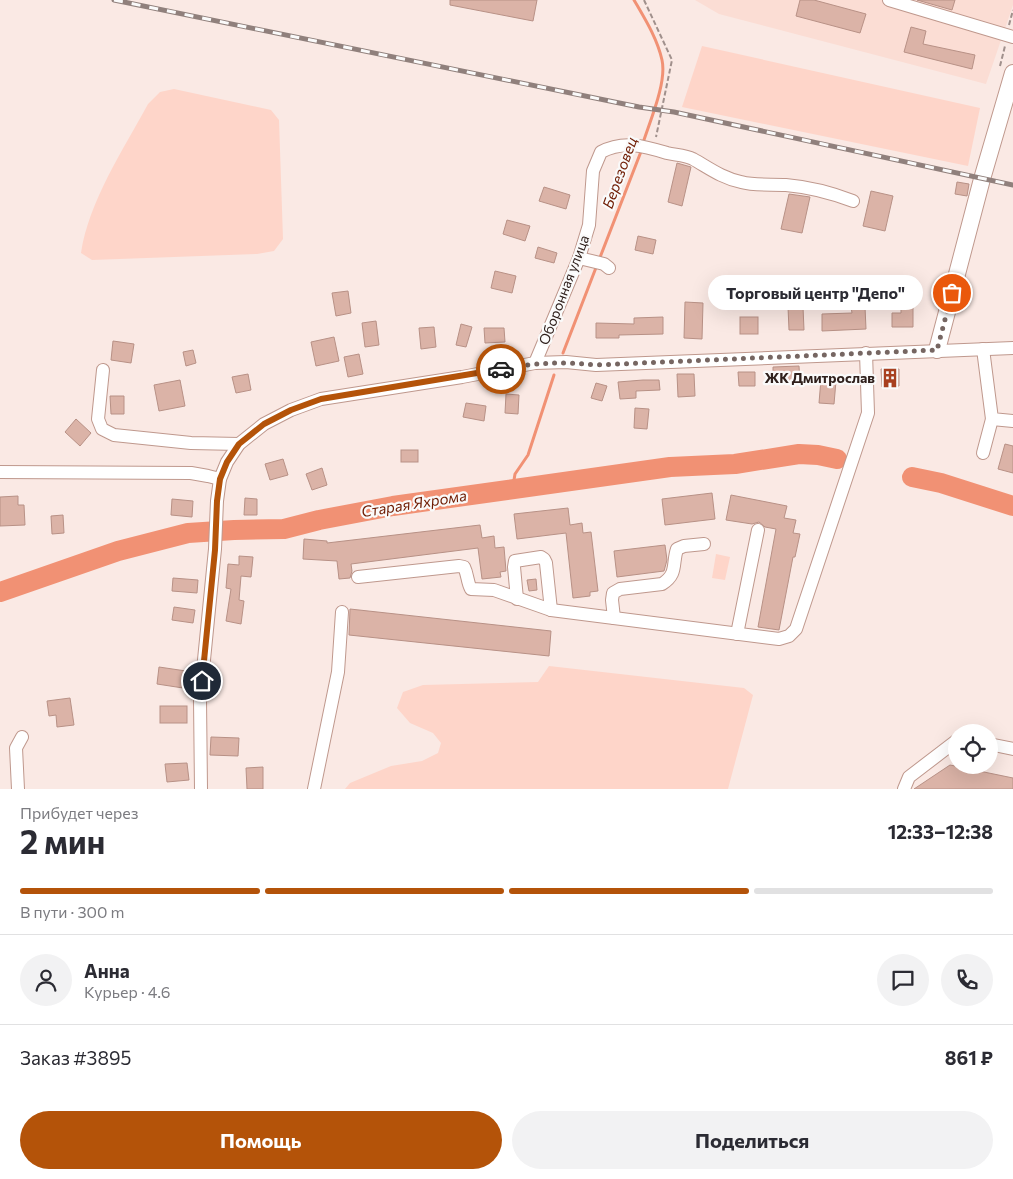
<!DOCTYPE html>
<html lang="ru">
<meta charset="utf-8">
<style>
:root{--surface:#fff;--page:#f2f2f3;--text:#2b2b33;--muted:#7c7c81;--line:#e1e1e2;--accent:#b45309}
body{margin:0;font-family:Commissioner,sans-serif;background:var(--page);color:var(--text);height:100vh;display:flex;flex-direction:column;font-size:19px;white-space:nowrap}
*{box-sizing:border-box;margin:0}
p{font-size:16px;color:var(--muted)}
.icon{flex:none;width:28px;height:28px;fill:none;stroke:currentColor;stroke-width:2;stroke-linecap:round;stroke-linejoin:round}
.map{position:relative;height:789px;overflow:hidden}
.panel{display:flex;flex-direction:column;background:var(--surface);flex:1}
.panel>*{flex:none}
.tools{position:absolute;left:948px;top:724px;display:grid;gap:10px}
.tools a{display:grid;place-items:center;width:50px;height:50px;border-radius:50%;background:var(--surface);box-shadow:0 5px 20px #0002;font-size:25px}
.pin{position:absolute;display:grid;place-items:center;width:42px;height:42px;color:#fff;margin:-21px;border:2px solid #fff;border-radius:50%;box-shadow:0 1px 5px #0007}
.courier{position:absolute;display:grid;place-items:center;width:50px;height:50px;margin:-25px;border:4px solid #b45309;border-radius:50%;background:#fff;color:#222;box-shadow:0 1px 6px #0007}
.bubble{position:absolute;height:35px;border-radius:18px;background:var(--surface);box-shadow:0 5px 20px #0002;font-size:16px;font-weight:700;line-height:35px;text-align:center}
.summary em{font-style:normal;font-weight:700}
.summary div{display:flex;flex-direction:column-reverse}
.summary{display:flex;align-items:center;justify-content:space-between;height:85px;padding:0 20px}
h1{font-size:32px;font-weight:700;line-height:38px}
.bar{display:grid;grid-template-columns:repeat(4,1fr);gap:8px 5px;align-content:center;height:60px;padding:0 20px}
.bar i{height:6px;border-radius:4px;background:var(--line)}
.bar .selected{background:var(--accent)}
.bar p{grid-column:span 4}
.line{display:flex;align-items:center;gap:12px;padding:0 20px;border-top:1px solid var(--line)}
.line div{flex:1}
.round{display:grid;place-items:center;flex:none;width:52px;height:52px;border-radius:26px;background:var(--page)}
.button{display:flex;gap:10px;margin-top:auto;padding:10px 20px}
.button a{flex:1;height:58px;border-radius:30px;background:var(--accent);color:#fff;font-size:20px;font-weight:700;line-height:58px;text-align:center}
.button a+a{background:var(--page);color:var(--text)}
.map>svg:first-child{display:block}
.built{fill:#fbddd4}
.green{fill:#fed5c9}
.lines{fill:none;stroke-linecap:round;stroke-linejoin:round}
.stream{stroke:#f19174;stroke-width:3}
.river{stroke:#f19174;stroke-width:20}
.building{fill:#dbb3a7;stroke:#b89186}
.minor-casing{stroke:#bf988d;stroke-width:14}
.major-casing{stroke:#bf988d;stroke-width:18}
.path{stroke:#a0908c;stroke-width:2;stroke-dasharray:5 2.5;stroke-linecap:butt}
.minor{stroke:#fff;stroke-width:12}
.major{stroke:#fff;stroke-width:16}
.rail-casing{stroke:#90807c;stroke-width:5}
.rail{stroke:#fafafa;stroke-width:3;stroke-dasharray:9;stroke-linecap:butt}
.done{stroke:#766662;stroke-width:5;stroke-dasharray:0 9}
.route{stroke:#b45309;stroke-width:6}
.labels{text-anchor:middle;stroke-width:4.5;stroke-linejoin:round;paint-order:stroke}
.street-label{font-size:14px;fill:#2f201c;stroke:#fafafa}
.poi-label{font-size:14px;font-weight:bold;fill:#2f201c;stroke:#fafafa;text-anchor:end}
.water-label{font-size:15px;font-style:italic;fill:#6e1a00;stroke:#fafafa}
</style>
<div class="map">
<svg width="1013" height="789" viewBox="0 0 1013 789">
<rect width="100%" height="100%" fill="#fae9e4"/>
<polygon class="built" points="695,0 1013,0 1013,5 986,84 719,14"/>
<g class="green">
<polygon points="702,46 980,108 968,166 682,107"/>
<path d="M174,89L271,110L279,120L283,239L274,251L257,254L92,260L81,253C89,201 123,150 148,104L160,92Z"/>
<polygon points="716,554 730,557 725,580 712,578"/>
<polygon points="549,666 744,688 753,695 728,789 345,789 350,783 391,766 422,761 438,753 441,743 433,733 410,723 397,708 403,692 423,685 538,682"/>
</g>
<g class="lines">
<g class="stream">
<path d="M634,0C645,19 657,38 662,60C667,82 650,121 643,143"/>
<polyline points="599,260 642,149"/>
<polyline points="563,353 597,265"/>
<polyline points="519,488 514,480 515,474 528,455 554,375"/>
</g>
<g class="river">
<polyline points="912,477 941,483 1013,506"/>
<polyline points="0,592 118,551 188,533 234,530 284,529 319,520 393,506 670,467 735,464 799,454 818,455 837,459"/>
</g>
</g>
<g class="building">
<polygon points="450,0 537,0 533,21 450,5"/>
<polygon points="800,0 814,0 866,14 860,33 796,16"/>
<polygon points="917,0 955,0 952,10"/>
<polygon points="911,27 926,31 923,44 975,55 972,69 904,52"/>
<polygon points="677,163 691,167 682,206 668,202"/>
<polygon points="957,182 969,184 967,196 955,194"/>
<polygon points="544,187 570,195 566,209 539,201"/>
<polygon points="871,191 893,196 885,231 863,226"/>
<polygon points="789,194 810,197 802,233 781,229"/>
<polygon points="507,220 530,226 525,241 503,234"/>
<polygon points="638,236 656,240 653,254 635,250"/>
<polygon points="538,247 557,253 554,263 535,258"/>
<polygon points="495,271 516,276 512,293 491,288"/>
<polygon points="348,291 351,313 336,316 332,293"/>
<polygon points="901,300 913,300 913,327 892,327 892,313 901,313"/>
<polygon points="685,302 703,303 702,339 684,338"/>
<polygon points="788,307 803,307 804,330 789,330"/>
<polygon points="851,307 865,307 866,329 822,331 822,314 852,313"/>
<polygon points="663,317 663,334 619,335 619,338 596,338 596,323 634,324 634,318"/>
<rect x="740" y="317" width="18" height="17"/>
<polygon points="376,321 379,345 365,347 362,323"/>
<polygon points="461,324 472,327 466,347 456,345"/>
<polygon points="434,327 436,347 421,349 419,328"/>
<polygon points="484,328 504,328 505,342 485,343"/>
<polygon points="334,337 339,361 316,366 311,342"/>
<polygon points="113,341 134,344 131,363 111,360"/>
<polygon points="193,350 196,363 186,366 183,352"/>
<polygon points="359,354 363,374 348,377 344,357"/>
<polygon points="799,366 800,383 773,384 773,367"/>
<polygon points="881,369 899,369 899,386 882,387"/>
<polygon points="738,372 755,372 755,386 739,386"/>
<polygon points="248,374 251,390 236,393 232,377"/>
<polygon points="677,374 694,374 695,396 678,397"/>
<polygon points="821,379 836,381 834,404 819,403"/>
<polygon points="180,380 185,406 159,411 154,385"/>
<polygon points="643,380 659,380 660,390 636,391 636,398 620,399 618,382"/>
<polygon points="596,383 607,386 602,401 591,398"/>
<polygon points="506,394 519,395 518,414 505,413"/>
<polygon points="110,396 124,396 124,414 111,414"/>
<polygon points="466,403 486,406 484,421 463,417"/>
<polygon points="635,408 649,409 647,429 634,428"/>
<polygon points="76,419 91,433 80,446 65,432"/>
<polygon points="1005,444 1013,446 1013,473 998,469"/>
<rect x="401" y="450" width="17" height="12"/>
<polygon points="283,459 288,475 270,480 265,464"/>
<polygon points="322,468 327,485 312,490 306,474"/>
<polygon points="712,493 715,519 665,525 662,499"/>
<polygon points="731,495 787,506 784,518 796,520 793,533 800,534 795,557 793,557 779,630 758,627 776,529 765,527 759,522 752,524 726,520"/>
<polygon points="18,496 18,505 24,505 25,525 0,526 0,497"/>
<polygon points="245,498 257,499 257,515 244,515"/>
<polygon points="172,499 193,501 192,517 171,515"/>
<polygon points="568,508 570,525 582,523 583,533 591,532 598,591 590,592 590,596 573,598 566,533 517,539 514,514"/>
<polygon points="63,515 64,533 52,534 51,516"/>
<polygon points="480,525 482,538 494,536 495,548 504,547 506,571 500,572 501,577 482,579 478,548 351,564 352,571 350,578 339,579 337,561 303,559 304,539 327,541 327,543"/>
<polygon points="665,545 667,560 664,571 617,577 614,551"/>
<polygon points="239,556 253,557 251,577 241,576 239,600 244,601 241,624 226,621 231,589 226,588 228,564 239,565"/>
<polygon points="173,578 198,580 197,593 172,591"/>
<polygon points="536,579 537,590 529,591 527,580"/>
<polygon points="174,607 195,610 193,623 172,620"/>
<polygon points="350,609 551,631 549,656 349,635"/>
<polygon points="159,667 186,671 183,688 157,684"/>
<polygon points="70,698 74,725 57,727 56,715 49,716 47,701"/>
<rect x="160" y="706" width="27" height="17"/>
<polygon points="211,737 239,738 238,756 210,755"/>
<polygon points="187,763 189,780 167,782 165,764"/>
<polygon points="950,765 1013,778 1013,789 914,789"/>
<polygon points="263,767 263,789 247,789 246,768"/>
</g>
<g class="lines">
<defs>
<g id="minor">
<polyline points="889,0 1013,37"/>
<polyline points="579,258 604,264 609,268"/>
<polyline points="983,349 992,419 1013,421"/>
<path d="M535,363L579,258L589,225L593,171L601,152C623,140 644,146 667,153C675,155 685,155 693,159C709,168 722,178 741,182C756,186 771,184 786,185C809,187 832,193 853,201"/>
<polyline points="103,370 98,419 102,429 114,435 191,443 239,444"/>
<polyline points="983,453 992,419"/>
<polyline points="0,472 191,473 208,476 220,479"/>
<path d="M358,577L459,566L464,567C468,575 467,582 471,589L494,590L551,610L779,639L789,636L796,629L868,413L866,353"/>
<polyline points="517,599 514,567 515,561 541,557 544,559 546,563 551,610"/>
<path d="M614,618L612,600L613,593L620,589L662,584C678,574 672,564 677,549L684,546L704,544"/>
<polyline points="737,634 758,530"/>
<polyline points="989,744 1013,749"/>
<polyline points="18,789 16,748 22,737"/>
<polyline points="201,789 200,700 215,549 217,501 220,479 227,462 239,444 264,424 291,410 321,399 462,377 535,363 566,362 596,365 1013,348"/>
<polyline points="314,789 338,672 342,612"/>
<polyline points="904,789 909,777 956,741"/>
</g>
<polyline id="major" points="937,350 982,179 1013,73"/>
</defs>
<use href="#minor" class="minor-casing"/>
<use href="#major" class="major-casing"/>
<g class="path">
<polyline points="644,0 672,60 656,137"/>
<polyline points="1009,25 1013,10"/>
<polyline points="1000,66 1005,46"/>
</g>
<use href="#minor" class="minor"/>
<use href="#major" class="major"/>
<defs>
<polyline id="rail" points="114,0 639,107 674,112 1013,185"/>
</defs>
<use href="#rail" class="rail-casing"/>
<use href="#rail" class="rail"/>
</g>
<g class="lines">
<path class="done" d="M501,369C536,363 561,361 596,365L937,350L952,293"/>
<polyline class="route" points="202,681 215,550 217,501 220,479 227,462 239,444 264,424 291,410 321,399 501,369"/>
</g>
<defs>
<symbol id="building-bare" viewBox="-9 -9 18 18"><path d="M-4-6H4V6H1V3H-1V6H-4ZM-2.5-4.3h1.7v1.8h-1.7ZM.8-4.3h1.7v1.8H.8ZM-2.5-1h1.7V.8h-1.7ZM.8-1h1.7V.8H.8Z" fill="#a84020" stroke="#fafafa" stroke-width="2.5" paint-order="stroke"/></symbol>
</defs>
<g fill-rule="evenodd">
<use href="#building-bare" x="876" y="364" width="28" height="28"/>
</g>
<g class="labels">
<g class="street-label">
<text transform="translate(564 290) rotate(-69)" y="5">Оборонная улица</text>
</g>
<g class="poi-label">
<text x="875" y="383">ЖК Дмитрослав</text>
</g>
<g class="water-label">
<text transform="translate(620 173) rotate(-70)" y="5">Березовец</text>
<text transform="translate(414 504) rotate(-9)" y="5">Старая Яхрома</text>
</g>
</g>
</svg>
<div class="tools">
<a><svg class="icon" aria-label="locate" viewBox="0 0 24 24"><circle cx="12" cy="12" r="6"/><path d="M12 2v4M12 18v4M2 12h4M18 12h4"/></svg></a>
</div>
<div class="pin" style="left:952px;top:293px;background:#ea580c"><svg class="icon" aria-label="bag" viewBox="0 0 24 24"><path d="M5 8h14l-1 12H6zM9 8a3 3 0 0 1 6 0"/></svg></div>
<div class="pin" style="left:202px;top:681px;background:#1f2937"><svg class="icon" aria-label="home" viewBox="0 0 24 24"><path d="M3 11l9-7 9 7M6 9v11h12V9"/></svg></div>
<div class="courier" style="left:501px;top:369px"><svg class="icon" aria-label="car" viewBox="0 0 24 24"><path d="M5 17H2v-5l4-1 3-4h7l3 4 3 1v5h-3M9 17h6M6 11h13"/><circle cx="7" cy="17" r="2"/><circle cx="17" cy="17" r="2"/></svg></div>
<div class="bubble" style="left:708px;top:275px;width:215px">Торговый центр &quot;Депо&quot;</div>
</div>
<section class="panel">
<div class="summary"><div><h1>2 мин</h1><p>Прибудет через</p></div><em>12:33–12:38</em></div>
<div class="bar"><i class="selected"></i><i class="selected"></i><i class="selected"></i><i></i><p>В пути · 300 m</p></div>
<div class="line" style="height:90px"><a class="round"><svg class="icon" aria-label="person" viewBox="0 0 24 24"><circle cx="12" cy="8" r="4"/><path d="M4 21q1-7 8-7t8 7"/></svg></a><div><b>Анна</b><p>Курьер · 4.6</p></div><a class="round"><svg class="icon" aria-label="chat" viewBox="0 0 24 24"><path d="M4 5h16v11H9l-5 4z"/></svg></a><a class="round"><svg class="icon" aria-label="phone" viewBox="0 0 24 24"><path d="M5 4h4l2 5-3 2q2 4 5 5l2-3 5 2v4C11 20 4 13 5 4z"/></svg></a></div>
<div class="line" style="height:65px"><div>Заказ #3895</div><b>861 ₽</b></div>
<div class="button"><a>Помощь</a><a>Поделиться</a></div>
</section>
